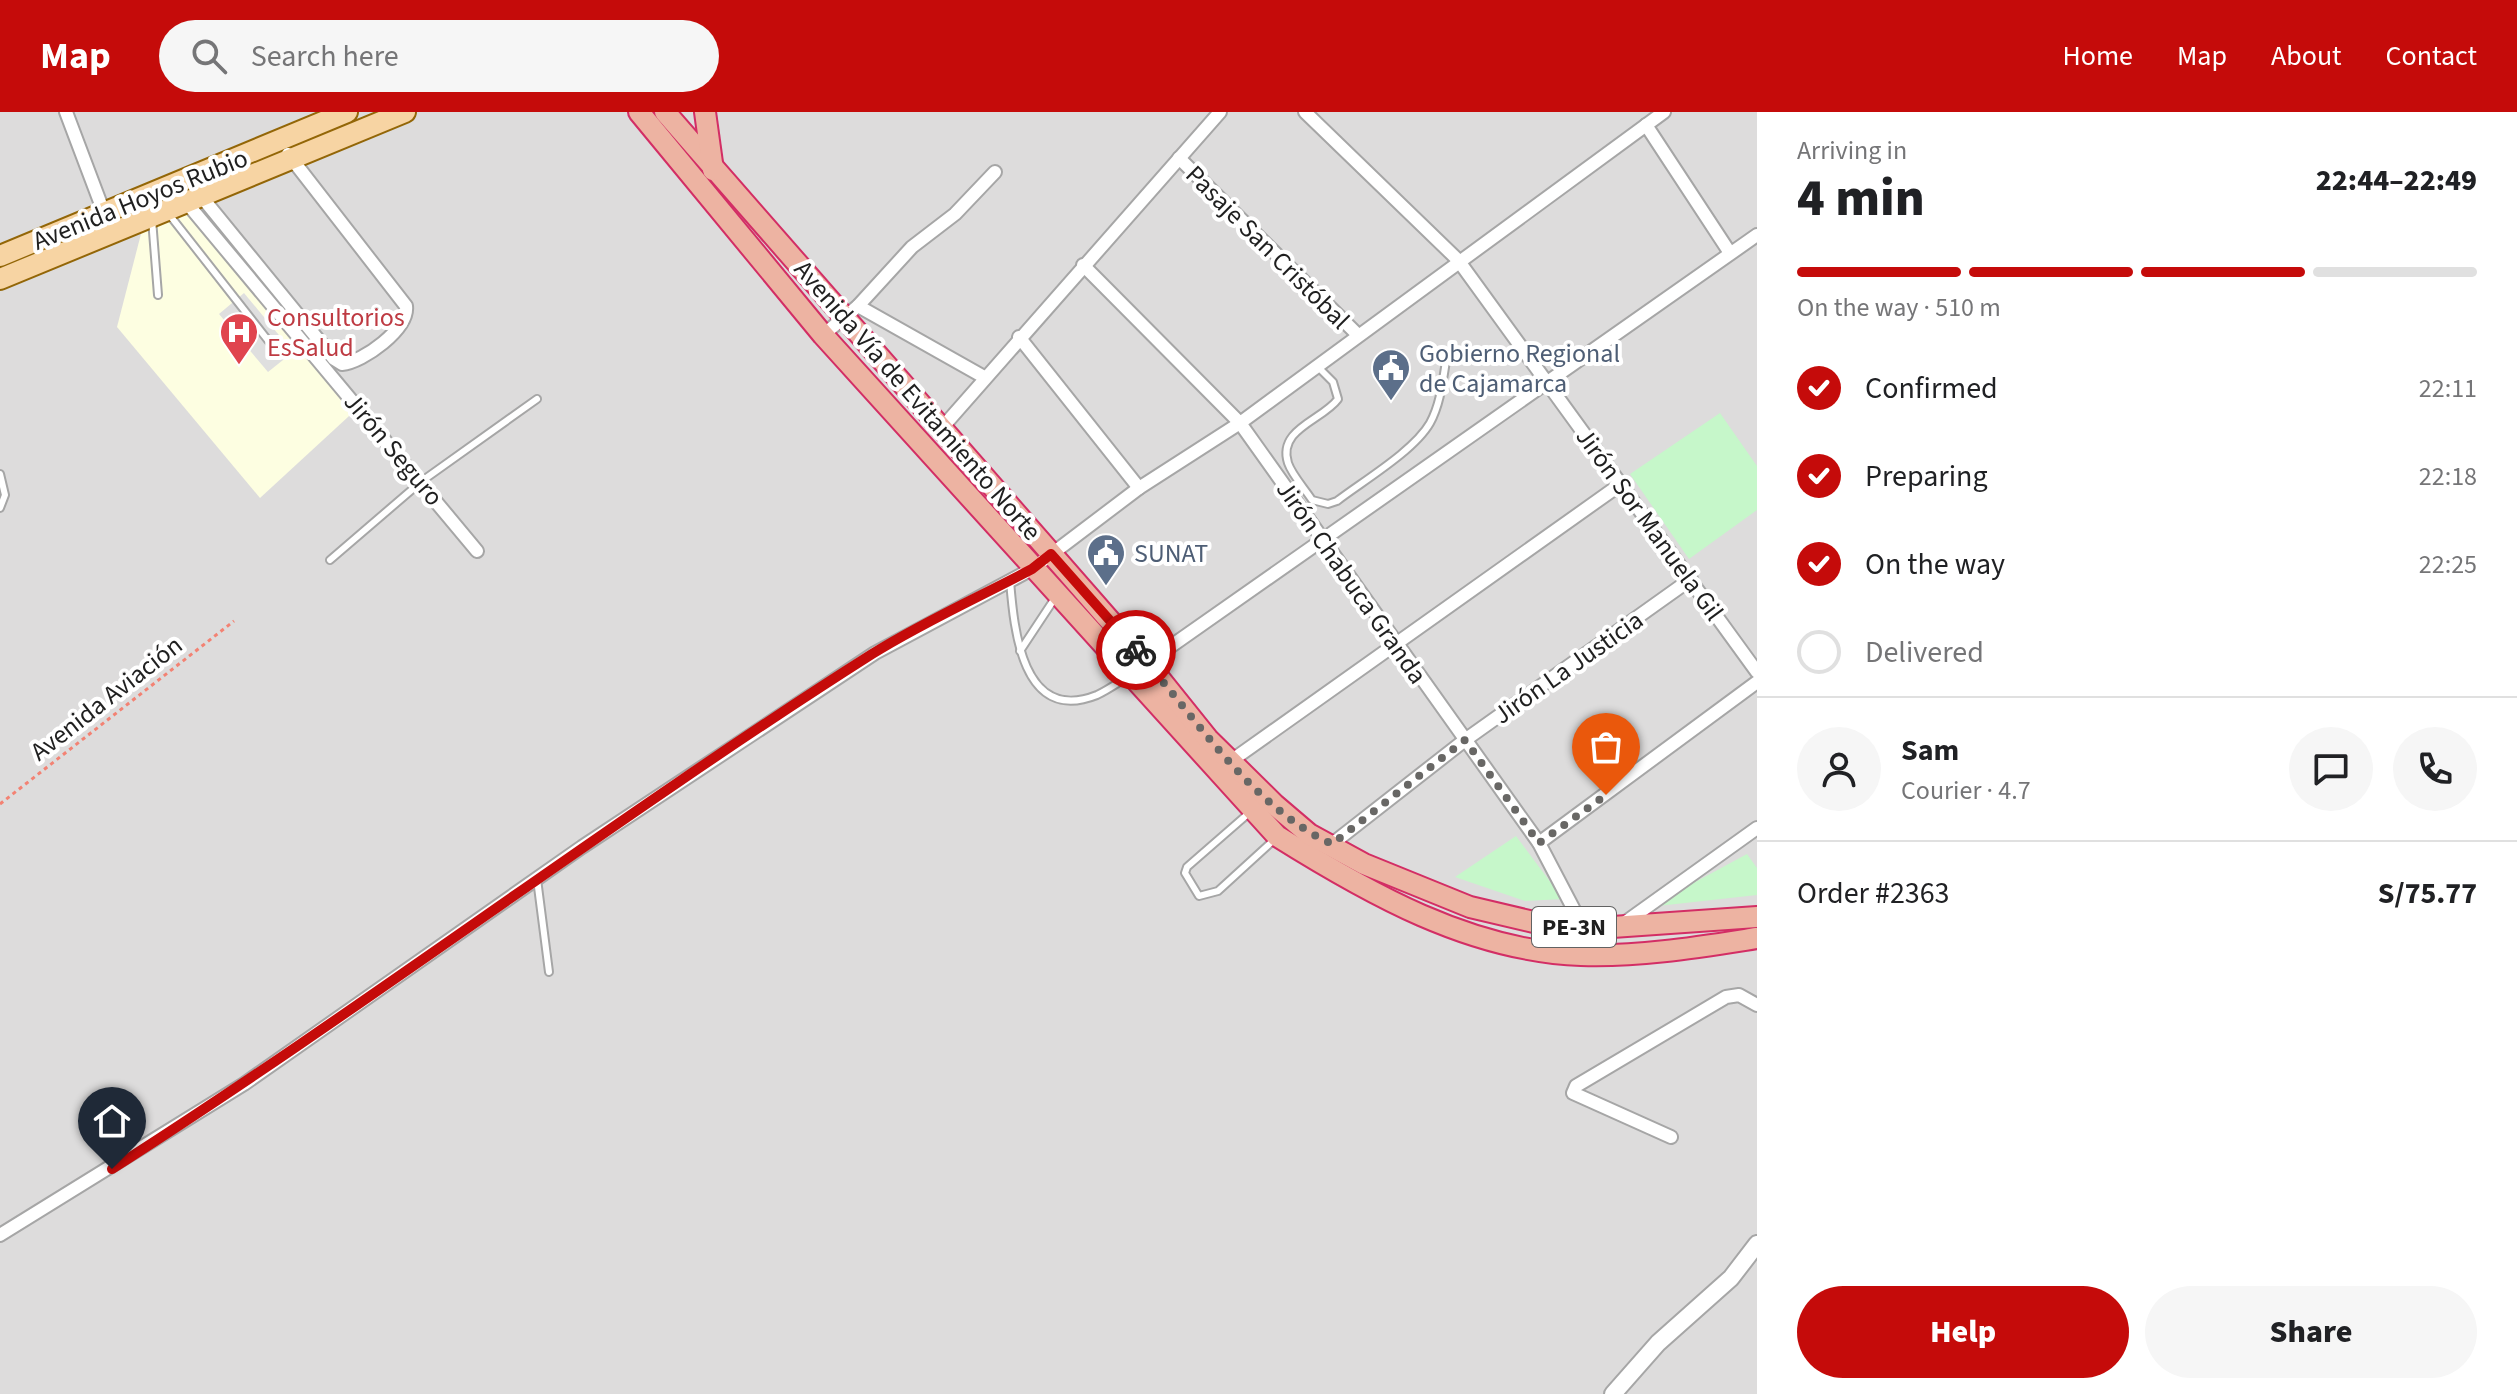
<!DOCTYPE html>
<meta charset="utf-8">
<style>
:root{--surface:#fff;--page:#f6f6f6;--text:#202124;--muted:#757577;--line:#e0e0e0;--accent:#c50b0a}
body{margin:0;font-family:"Source Sans 3",sans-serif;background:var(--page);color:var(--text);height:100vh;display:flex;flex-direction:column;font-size:30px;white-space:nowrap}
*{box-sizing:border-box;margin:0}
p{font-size:26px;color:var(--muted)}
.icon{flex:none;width:44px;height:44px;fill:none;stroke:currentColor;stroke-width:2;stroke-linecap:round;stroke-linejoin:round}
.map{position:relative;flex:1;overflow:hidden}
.panel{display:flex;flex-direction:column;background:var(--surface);width:760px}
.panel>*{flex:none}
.pin{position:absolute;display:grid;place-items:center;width:68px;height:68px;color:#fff;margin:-82px -34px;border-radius:50% 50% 50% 0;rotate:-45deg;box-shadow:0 0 8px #0007}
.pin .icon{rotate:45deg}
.courier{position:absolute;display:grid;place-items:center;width:80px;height:80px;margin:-40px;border:6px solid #c50b0a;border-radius:50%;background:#fff;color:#222;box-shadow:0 2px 10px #0007}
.headline em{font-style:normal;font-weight:800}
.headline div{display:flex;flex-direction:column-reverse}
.headline{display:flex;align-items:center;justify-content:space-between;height:136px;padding:0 40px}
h1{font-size:52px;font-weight:800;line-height:60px}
.bar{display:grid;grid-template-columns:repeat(4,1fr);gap:12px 8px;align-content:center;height:96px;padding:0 40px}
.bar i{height:10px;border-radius:6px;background:var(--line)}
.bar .current{background:var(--accent)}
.bar p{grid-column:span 4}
.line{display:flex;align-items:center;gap:20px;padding:0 40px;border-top:2px solid var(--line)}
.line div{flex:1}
.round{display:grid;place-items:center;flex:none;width:84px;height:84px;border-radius:42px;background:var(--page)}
ol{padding:0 40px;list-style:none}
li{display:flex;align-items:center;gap:24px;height:88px}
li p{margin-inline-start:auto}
li .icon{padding:8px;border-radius:50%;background:var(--accent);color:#fff;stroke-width:4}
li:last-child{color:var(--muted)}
li i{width:44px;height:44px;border:4px solid var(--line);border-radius:50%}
.action{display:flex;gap:16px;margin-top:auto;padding:16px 40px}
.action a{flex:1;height:92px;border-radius:48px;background:var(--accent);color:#fff;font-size:32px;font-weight:800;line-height:92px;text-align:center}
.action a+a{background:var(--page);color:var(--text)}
header{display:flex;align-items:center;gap:48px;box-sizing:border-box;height:112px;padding:0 40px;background:var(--accent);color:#fff}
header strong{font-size:38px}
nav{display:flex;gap:44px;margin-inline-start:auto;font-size:28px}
.search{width:560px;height:72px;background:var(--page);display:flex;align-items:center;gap:20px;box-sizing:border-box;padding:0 28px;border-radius:44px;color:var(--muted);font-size:30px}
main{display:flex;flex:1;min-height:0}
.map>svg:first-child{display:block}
.residential{fill:#dddcdc}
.education{fill:#fdfee1}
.park{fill:#c6f7ca}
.parking{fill:#dfdfdf}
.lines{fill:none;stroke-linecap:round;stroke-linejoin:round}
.service-casing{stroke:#a6a6a6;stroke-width:10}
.minor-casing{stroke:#a6a6a6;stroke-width:16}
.tertiary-casing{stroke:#a6a6a6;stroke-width:20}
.primary-casing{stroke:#936607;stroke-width:24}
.trunk-casing{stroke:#d32e65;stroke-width:24}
.path{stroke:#f38273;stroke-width:3;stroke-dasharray:4 4;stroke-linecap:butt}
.service{stroke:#fff;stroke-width:6}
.minor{stroke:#fff;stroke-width:12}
.tertiary{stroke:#fff;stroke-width:16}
.primary{stroke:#f7d4a3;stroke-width:20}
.trunk{stroke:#edb3a2;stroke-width:20}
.done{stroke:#686765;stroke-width:8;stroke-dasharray:0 14.4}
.route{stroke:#c50b0a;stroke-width:10}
.labels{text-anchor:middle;stroke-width:8;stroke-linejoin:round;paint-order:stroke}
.shield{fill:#fff;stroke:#626262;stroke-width:2}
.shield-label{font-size:24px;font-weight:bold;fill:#1f1f1f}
.street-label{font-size:26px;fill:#1f1f1f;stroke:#fff}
.health-label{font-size:26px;fill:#be3a42;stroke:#fff;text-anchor:start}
.service-label{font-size:26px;fill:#4e5e75;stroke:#fff;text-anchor:start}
</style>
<header>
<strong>Map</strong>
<div class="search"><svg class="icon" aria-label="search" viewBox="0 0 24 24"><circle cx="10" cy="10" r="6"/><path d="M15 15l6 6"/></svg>Search here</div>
<nav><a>Home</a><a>Map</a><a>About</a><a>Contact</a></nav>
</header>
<main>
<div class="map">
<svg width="1757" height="1282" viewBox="0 0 1757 1282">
<rect width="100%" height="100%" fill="#efece6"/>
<rect class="residential" x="0" y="0" width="1757" height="1282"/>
<polygon class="education" points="198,95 361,293 260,386 117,215 142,118"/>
<g class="park">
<polygon points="1720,301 1757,354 1757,398 1689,447 1630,362"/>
<polygon points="1516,724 1563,787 1525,789 1455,765"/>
<polygon points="1747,742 1757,756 1757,783 1649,795"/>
</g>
<polygon class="parking" points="244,181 293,240 268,260 219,202"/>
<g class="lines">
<defs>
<g id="service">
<polyline points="168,101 274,236"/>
<polyline points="152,107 158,183"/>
<path d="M1317,254L1333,270L1338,287C1323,308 1277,317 1288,351C1292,363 1305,377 1312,388L1328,392L1337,389C1363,369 1414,339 1430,311C1441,291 1443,266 1447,243"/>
<polyline points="0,362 5,383 0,396"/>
<polyline points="330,448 422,369 537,287"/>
<path d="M1010,469C1014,517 1022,613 1097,583C1108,578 1119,570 1129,564"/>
<polyline points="1020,539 1055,486"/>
<polyline points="1249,701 1187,755 1185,761 1199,784 1218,779 1275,727"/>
<polyline points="537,767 549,860"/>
</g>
<g id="minor">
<polyline points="66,0 111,119"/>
<polyline points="1305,0 1458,148 1757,560"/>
<polyline points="1646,13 1730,141"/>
<polyline points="1179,46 1358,223"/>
<path d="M201,84L334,247L342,252C363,250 409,217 406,194L288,42"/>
<polyline points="186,90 477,439"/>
<polyline points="1083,153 1240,311 1539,731 1584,817"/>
<polyline points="858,194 984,265"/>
<polyline points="823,223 858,194 912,135 955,102 995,60"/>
<polyline points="1019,225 1139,376"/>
<polyline points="941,317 1220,0"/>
<polyline points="1147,551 1757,123"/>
<polyline points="1231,649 1621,372"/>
<polyline points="1539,731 1757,570"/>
<polyline points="1332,732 1465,628 1691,467"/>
<polyline points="1623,812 1757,716"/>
<polyline points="1671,1025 1573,981 1576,974 1726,885 1739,883 1757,893"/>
<polyline points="0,1123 244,972 582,735 875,541 1032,457 1139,376 1240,311 1664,0"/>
</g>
<polyline id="tertiary" points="1613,1282 1658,1231 1731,1166 1757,1132"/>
<g id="primary">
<polyline points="0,144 347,0"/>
<polyline points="0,167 405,0"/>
</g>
<g id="trunk">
<path d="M639,0L823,223L1277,724C1368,781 1470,839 1581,843C1640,845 1699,835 1757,826"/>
<polyline points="665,0 1147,551 1208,627 1275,693 1309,722 1364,752 1470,795 1538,811 1598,816 1757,805"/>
<polyline points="705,0 713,58"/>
</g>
</defs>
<use href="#service" class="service-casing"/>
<use href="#minor" class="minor-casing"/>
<use href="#tertiary" class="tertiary-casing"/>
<use href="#primary" class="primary-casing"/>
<use href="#trunk" class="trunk-casing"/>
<polyline class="path" points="0,692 234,509"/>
<use href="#service" class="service"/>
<use href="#minor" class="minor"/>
<use href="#tertiary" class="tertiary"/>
<use href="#primary" class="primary"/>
<use href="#trunk" class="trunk"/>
</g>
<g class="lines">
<path class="done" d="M1136,538C1194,603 1251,695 1332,732L1465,628L1539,731L1606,683"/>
<path class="route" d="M112,1057C370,892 614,706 872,542C923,510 979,485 1032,457L1051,442L1136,538"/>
</g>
<defs>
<symbol id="hospital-pin" viewBox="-11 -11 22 30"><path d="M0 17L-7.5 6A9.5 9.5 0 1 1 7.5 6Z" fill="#e0444e" stroke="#fff"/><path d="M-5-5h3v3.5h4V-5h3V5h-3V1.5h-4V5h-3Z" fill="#fff"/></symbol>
<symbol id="civic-pin" viewBox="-11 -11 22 30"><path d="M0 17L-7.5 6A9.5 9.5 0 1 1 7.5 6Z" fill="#5c6f8a" stroke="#fff"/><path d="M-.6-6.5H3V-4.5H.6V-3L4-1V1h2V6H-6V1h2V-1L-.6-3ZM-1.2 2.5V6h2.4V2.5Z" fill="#fff"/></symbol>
</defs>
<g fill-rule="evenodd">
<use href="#hospital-pin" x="217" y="198" width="44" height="60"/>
<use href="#civic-pin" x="1369" y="234" width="44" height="60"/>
<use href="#civic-pin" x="1084" y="419" width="44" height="60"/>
</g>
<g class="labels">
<rect class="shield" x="1532" y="795" width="84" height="40" rx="6"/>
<g class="shield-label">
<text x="1574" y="823">PE-3N</text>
</g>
<g class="street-label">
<text transform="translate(140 87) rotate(-22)" y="9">Avenida Hoyos Rubio</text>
<text transform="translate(1268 135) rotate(45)" y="9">Pasaje San Cristóbal</text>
<text transform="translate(918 288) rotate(49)" y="9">Avenida Vía de Evitamiento Norte</text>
<text transform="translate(394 337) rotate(50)" y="9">Jirón Seguro</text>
<text transform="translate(1650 412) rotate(54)" y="9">Jirón Sor Manuela Gil</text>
<text transform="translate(1352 470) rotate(55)" y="9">Jirón Chabuca Granda</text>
<text transform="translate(1568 555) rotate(-35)" y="9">Jirón La Justicia</text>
<text transform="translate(106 586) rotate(-38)" y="9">Avenida Aviación</text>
</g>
<g class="health-label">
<text x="267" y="214">Consultorios<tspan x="267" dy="30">EsSalud</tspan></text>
</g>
<g class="service-label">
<text x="1419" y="250">Gobierno Regional<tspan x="1419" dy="30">de Cajamarca</tspan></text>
<text x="1134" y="450">SUNAT</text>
</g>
</g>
</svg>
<div class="pin" style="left:1606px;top:683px;background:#ea580c"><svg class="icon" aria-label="bag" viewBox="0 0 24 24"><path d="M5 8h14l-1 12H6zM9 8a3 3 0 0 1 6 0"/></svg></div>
<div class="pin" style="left:112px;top:1057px;background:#1f2937"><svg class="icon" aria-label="home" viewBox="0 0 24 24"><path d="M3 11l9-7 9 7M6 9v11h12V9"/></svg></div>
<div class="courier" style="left:1136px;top:538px"><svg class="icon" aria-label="bike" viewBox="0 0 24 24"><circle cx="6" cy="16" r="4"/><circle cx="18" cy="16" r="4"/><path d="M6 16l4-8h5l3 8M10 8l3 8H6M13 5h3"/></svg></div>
</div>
<section class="panel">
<div class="headline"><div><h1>4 min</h1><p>Arriving in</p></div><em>22:44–22:49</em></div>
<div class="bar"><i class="current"></i><i class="current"></i><i class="current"></i><i></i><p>On the way · 510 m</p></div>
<ol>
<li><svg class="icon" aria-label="check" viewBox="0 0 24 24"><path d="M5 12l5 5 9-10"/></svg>Confirmed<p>22:11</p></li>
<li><svg class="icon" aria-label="check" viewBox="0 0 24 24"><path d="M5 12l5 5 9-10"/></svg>Preparing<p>22:18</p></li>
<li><svg class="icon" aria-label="check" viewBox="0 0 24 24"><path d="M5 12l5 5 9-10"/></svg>On the way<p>22:25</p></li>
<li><i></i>Delivered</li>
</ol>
<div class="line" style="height:144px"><a class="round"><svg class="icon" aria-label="person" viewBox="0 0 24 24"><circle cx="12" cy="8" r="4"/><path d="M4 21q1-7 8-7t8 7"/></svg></a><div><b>Sam</b><p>Courier · 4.7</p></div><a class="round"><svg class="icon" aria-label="chat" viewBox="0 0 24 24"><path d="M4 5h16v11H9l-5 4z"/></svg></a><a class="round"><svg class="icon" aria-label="phone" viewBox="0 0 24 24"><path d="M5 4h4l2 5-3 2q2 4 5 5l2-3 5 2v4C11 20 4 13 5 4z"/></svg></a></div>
<div class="line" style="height:104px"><div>Order #2363</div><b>S/75.77</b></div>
<div class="action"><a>Help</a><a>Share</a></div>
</section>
</main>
